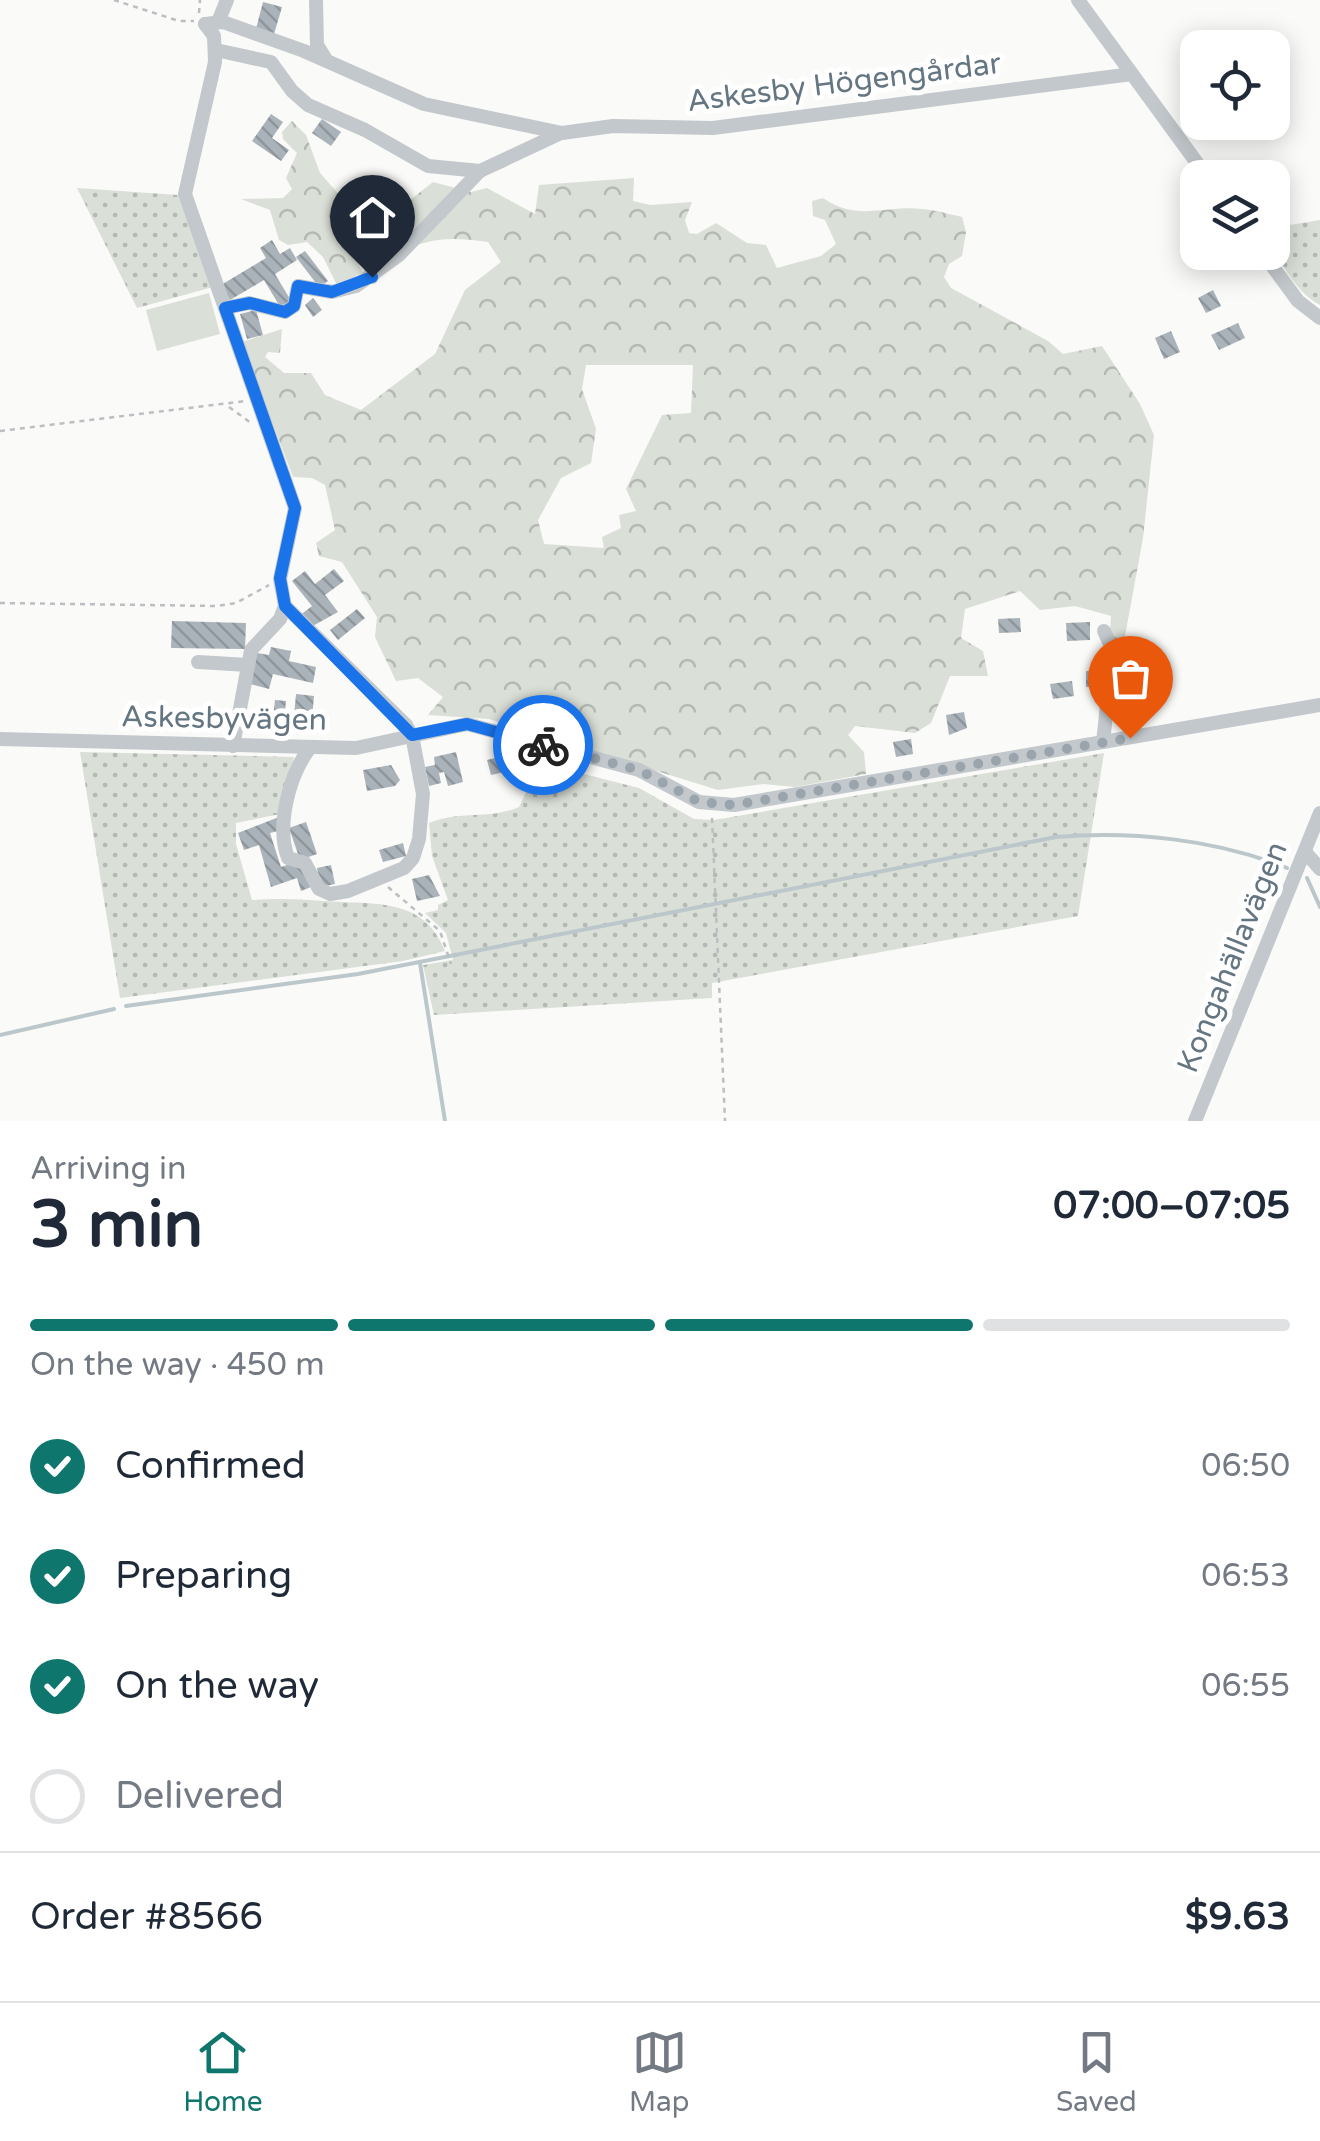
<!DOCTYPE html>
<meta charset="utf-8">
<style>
:root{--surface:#fff;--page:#f6f6f7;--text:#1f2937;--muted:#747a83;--line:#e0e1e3;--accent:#0f766e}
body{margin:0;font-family:"Varela Round",sans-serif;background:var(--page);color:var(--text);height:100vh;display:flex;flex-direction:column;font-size:38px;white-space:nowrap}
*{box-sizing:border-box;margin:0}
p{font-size:32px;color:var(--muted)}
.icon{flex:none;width:55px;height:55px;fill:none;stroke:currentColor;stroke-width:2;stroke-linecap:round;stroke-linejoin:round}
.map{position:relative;height:1121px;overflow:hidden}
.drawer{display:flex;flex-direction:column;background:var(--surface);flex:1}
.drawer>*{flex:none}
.tools{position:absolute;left:1180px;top:30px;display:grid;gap:20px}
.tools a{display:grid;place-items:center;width:110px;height:110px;border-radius:20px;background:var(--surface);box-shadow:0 5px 25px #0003;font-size:50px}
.pin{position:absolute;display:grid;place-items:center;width:85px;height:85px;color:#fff;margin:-102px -42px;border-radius:50% 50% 50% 0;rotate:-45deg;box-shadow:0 0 10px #0007}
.pin .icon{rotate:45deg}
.courier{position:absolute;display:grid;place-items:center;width:100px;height:100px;margin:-50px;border:8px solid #1a73e8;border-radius:50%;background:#fff;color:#222;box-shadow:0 2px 12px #0007}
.headline em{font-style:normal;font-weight:700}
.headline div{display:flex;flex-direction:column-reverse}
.headline{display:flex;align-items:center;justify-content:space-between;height:170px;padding:0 30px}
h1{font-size:65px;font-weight:700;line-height:75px}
.bar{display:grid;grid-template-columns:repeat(4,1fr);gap:15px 10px;align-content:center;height:120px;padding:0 30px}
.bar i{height:12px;border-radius:8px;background:var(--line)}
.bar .on{background:var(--accent)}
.bar p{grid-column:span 4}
.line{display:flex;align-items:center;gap:25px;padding:0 30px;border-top:2px solid var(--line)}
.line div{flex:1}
ol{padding:0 30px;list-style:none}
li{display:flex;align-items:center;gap:30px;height:110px}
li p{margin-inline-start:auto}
li .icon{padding:10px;border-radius:50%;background:var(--accent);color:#fff;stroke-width:4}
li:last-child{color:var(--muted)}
li i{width:55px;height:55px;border:5px solid var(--line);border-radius:50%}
.dock{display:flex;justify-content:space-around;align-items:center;height:140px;border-top:2px solid var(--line);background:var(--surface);font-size:28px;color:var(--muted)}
.dock a{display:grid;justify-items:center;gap:5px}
.dock .on{color:var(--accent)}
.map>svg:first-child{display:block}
.grass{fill:url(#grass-dots)}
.forest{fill:url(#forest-crowns);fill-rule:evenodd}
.green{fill:#dadfd7}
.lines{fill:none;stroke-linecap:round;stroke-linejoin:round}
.stream{stroke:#bbc7cb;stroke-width:4}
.building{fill:url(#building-back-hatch)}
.path{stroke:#bbbfc2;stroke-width:2.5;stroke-dasharray:5 5;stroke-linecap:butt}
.minor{stroke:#c3c8cc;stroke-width:14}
.done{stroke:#99a4ac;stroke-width:10;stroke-dasharray:0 18}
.route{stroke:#1a73e8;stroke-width:12}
.labels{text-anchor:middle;stroke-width:10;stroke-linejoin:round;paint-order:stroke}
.street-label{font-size:30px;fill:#657683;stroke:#fff}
</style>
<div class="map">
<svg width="1320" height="1121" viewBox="0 0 1320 1121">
<defs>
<pattern id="grass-dots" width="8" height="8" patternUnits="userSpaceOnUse" patternTransform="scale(2.5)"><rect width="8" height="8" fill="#dadfd7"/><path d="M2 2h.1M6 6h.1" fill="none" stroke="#b4b9b4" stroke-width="1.8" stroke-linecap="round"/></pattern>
<pattern id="forest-crowns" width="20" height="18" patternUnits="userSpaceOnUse" patternTransform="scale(2.5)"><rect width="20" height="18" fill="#dadfd7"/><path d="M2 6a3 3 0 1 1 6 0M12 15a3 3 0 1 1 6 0" fill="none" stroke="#b4b9b4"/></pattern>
<pattern id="building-back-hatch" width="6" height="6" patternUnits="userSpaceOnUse" patternTransform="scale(2.5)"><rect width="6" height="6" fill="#aab3b9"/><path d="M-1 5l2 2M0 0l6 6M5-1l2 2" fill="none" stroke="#8e969c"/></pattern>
</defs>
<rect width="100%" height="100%" fill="#fafaf8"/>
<g class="grass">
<polygon points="77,188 178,195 213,287 137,308"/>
<path d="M1320,220V305C1296,293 1272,255 1272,228Z"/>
<path d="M80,752L294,757L285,813L236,823V844L252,900C278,898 299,899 324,901C372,905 424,896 445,951L403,961L120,998Z"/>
<path d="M1104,753L1078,916L712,983V998L434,1015L423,965L453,960L446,933L425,913L438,910V905L448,900L432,856L429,823C460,810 489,820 519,807L540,763L639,788L694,819L714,820Z"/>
</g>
<path class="forest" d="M292,121L306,135L320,173L342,198L356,195L374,212L396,211L433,182L471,192L487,188L535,214L539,185L634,178L633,201L650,205L692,202L685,220L689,233L697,234L716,223L747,243L766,245L777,268L821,256L836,244L825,220L813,216L812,201L823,198C857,222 884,205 922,209C935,210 949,214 962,217L966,232L962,256L949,264L944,277L951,288L1048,341L1063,354L1102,346L1140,404L1154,435L1143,538L1125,636L1115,640L1110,631L1111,616L1075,606L1040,610L1020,591L965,609L961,638L983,651L988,676H950L931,723L915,733L855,726L848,735L864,752L866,774L795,787L763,784L718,790L489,719L428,715L443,697L418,678L396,681L375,637L377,617L342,562L319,556L316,543L335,530L325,485L312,478L293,477L242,342L282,329L280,353L268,352L265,357L284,373H311L325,395L361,410L435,354L465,290L501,262L488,242C439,235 417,239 377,268L374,255L385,249V234L363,230L350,248L363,273L337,285L323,257L307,242L288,245L279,240L270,210L241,199L283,198L292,189L286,178L297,153L283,139L282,132ZM586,365H693L691,413L662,415L626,489L636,511L619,515L621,528L602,537L604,548L544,544L538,520L561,478L591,463L596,429L582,389Z"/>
<polygon class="green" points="209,293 220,334 157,351 146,310"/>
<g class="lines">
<g class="stream">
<polyline points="1307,878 1320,907"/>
<polyline points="420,963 445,1121"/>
<path d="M126,1006L358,974L1056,837C1133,831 1215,839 1287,868"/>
<polyline points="0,1035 114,1009"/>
</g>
</g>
<g class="building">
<polygon points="263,2 282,7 274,34 256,29"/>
<polygon points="271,114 283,122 272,138 289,150 281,161 252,141"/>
<polygon points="322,119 341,132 331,146 312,133"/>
<polygon points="272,240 280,254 290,248 297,260 275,274 293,304 282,310 264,280 230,300 221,285 266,258 260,248"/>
<polygon points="305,251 328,281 319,287 296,257"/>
<polygon points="1213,290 1221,306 1206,313 1198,298"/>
<polygon points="313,298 322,310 313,317 305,305"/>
<polygon points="256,310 263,335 247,339 240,314"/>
<polygon points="1238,323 1245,338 1219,350 1211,335"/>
<polygon points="1171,331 1180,352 1164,359 1155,338"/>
<polygon points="334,569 344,581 325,595 338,612 309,628 299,616 312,606 292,581 305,571 315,584"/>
<polygon points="357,609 365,618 338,640 330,630"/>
<polygon points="1020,618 1021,632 999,633 998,619"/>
<polygon points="172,621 246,623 245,649 171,648"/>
<polygon points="1090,622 1090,640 1067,641 1066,623"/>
<polygon points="271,647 291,651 289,661 316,667 313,683 273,674 269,689 250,684 257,653 269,655"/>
<rect x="1086" y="671" width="14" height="16"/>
<polygon points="1072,681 1074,696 1053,699 1050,684"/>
<polygon points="296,694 314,696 312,718 294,716"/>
<polygon points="275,700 286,701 284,721 273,719"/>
<polygon points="964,712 967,728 949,735 946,715"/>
<polygon points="911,739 913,754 896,757 893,742"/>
<polygon points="456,752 463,782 448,786 444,772 439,773 441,783 429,786 425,767 435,765 434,757"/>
<polygon points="510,754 514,770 491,775 487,760"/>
<polygon points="391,765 400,780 395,786 367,791 363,770"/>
<polygon points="279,817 282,830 270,833 281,867 299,861 311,887 301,891 297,878 271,887 259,845 244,850 238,833"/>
<polygon points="306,822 317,854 300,860 289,828"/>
<polygon points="403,843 406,856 383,862 379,850"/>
<polygon points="331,865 335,884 321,887 317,868"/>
<polygon points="429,875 440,896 417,901 412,879"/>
</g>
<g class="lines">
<g class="path">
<polyline points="114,0 179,21 194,21"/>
<polyline points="199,13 200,0"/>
<polyline points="229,407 251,423"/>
<polyline points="0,431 246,401"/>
<polyline points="0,603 216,606 236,603 269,585"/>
<polyline points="712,818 725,1121"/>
<polyline points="388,887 440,931 451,964"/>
</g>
<g class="minor">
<polyline points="316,0 317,45 325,58"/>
<polyline points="1078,0 1208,178"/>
<polyline points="218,22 227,0"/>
<polyline points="205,24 223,22 304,51 424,104 562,133 613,126 713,128 1132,74"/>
<polyline points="205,24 214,36 215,62 185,194 295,508 280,579 285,606 280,619 251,650 233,746"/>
<polyline points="216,50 271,62 292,91 308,105 365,130 428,166 480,171"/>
<polyline points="369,245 372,277"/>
<polyline points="1262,252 1298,301 1320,318"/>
<polyline points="225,308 249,303 285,312 294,306 298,286 332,292 356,286 399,255 480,171 561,133"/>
<path d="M285,606L406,725L412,735L423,794L419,839L413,858L404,868L348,891L330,894L319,889L305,863L288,858C276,826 289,776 309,749"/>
<polyline points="198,662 248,665"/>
<polyline points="0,739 356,748 467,724 639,770 699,802 734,805 1320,705"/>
<polyline points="1103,742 1113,651 1104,631"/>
<polyline points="1306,853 1320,869"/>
<polyline points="1195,1121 1320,813"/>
</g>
</g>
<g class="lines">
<polyline class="done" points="543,745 639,770 699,802 734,805 1130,738"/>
<polyline class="route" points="372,277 332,292 298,286 294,306 285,312 250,303 225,308 295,508 280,578 285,606 412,735 467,724 543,745"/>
</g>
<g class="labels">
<g class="street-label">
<text transform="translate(844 82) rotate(-7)" y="10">Askesby Högengårdar</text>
<text transform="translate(224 718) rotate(1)" y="10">Askesbyvägen</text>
<text transform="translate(1232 957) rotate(-68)" y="10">Kongahällavägen</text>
</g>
</g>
</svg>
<div class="tools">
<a><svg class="icon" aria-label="locate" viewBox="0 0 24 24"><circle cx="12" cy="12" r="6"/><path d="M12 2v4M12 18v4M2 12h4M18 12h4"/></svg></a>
<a><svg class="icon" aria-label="layers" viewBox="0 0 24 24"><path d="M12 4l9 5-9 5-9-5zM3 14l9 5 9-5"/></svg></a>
</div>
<div class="pin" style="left:1130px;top:738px;background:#ea580c"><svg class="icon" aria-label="bag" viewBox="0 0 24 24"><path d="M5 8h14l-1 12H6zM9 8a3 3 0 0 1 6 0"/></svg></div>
<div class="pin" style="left:372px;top:277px;background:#1f2937"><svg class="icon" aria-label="home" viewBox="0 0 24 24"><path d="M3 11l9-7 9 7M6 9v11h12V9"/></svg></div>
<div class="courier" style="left:543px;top:745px"><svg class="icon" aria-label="bike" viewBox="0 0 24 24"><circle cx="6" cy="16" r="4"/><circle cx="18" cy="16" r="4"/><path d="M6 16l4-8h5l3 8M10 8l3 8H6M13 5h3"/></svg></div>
</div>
<section class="drawer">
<div class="headline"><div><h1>3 min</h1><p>Arriving in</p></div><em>07:00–07:05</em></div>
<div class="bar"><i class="on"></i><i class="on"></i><i class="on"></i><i></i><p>On the way · 450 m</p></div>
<ol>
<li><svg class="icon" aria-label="check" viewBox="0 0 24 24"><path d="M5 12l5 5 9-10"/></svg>Confirmed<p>06:50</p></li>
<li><svg class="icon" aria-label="check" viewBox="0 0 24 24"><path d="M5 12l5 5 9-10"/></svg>Preparing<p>06:53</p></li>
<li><svg class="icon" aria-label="check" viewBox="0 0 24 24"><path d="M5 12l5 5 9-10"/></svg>On the way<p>06:55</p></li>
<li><i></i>Delivered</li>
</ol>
<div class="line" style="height:130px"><div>Order #8566</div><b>$9.63</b></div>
</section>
<nav class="dock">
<a class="on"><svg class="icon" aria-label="home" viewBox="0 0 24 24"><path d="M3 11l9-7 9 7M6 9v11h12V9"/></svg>Home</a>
<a><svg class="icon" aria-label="map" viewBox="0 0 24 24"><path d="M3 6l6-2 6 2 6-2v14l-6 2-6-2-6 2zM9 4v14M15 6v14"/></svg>Map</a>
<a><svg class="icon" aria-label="saved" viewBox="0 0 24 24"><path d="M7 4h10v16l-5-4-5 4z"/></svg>Saved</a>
</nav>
